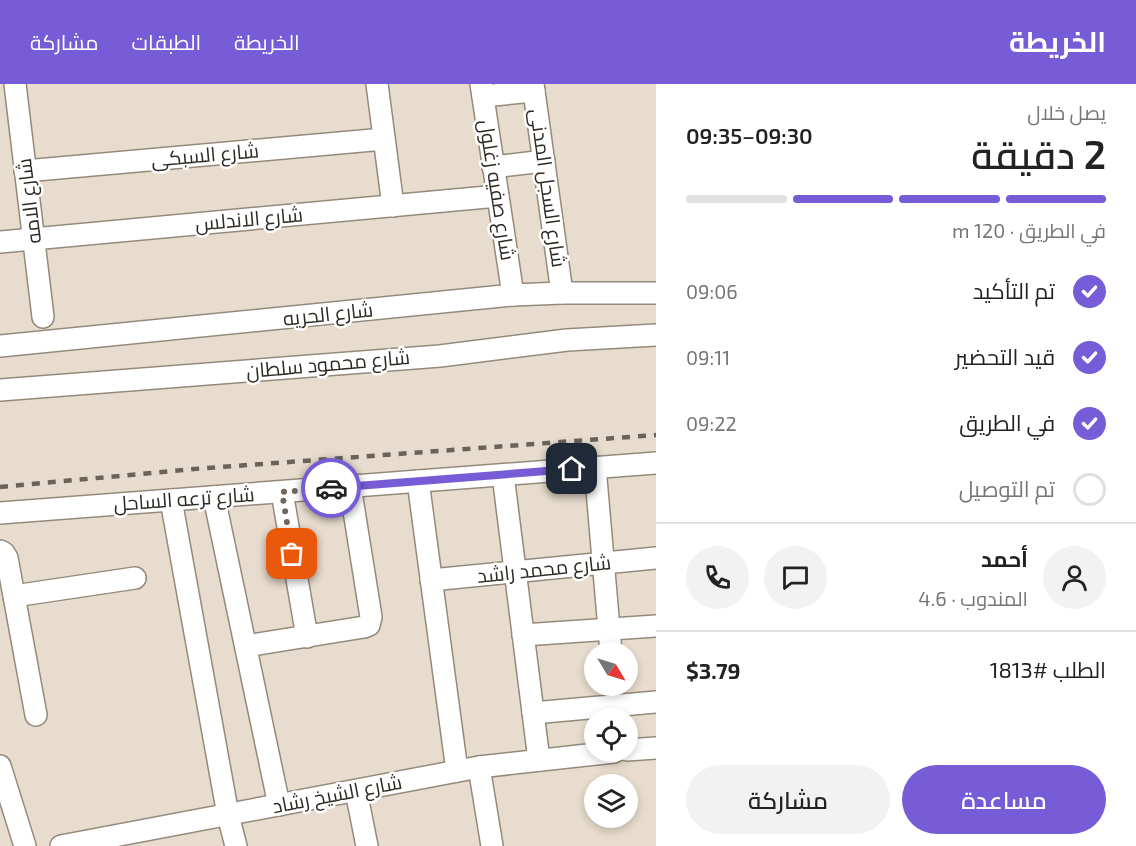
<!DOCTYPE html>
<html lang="ar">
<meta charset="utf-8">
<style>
:root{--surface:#fff;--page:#f2f2f2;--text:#222;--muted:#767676;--line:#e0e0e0;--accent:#775cd7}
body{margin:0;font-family:"Exo 2",Cairo,sans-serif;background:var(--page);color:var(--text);direction:rtl;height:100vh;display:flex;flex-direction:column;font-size:22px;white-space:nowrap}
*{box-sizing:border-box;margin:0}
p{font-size:20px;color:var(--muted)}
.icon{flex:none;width:33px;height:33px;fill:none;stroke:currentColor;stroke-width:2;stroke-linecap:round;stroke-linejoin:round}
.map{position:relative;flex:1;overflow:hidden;direction:ltr}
.side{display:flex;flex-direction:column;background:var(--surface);width:480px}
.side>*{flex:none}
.needle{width:39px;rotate:128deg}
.controls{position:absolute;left:584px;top:558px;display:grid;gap:12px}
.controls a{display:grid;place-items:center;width:54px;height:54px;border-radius:50%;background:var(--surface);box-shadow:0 3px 9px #0003;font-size:30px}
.pin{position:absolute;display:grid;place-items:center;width:51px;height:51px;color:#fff;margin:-26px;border-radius:12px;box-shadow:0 3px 9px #0006}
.courier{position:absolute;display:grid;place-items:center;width:60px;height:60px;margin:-30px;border:4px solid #775cd7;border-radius:50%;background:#fff;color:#222;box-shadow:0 2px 8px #0007}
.summary em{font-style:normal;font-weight:600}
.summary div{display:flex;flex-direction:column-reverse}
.summary{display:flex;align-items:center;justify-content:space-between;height:102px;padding:0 30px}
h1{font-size:39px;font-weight:600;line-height:45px}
.bar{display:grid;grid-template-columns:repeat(4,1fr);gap:9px 6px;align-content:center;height:72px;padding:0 30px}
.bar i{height:8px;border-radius:4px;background:var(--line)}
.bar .selected{background:var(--accent)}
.bar p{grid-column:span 4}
.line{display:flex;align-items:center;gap:15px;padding:0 30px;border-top:2px solid var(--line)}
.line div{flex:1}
.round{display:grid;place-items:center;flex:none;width:63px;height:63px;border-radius:32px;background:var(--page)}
ol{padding:0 30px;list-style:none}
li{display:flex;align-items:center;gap:18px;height:66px}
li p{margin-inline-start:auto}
li .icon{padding:6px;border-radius:50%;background:var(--accent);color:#fff;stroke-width:4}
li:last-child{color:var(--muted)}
li i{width:33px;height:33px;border:3px solid var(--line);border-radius:50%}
.primary-button{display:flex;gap:12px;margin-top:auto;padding:12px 30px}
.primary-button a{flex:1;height:69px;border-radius:36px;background:var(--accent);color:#fff;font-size:24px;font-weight:600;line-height:69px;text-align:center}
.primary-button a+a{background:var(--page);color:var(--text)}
header{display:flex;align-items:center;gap:36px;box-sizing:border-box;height:84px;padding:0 30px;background:var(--accent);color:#fff}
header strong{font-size:28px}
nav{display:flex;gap:33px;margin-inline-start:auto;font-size:21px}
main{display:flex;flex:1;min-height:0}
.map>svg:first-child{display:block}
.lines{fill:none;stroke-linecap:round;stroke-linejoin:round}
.minor-casing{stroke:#948a7c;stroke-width:24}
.minor{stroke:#fff;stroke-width:21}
.rail{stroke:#69635a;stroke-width:4.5;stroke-dasharray:8 8;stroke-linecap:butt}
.done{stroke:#6f685f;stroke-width:6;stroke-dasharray:0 10.8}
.route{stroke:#775cd7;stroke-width:8}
.labels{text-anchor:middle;stroke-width:5;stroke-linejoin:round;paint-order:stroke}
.street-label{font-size:20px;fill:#2e2a24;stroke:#fff}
</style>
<header>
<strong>الخريطة</strong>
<nav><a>الخريطة</a><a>الطبقات</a><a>مشاركة</a></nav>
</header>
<main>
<section class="side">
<div class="summary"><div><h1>2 دقيقة</h1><p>يصل خلال</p></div><em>09:30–09:35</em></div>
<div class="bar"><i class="selected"></i><i class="selected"></i><i class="selected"></i><i></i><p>في الطريق · 120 m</p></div>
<ol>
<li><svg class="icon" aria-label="check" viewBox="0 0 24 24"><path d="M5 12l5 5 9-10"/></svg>تم التأكيد<p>09:06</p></li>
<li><svg class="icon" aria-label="check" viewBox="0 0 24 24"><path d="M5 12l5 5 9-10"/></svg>قيد التحضير<p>09:11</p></li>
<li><svg class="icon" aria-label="check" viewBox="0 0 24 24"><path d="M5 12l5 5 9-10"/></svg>في الطريق<p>09:22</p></li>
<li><i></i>تم التوصيل</li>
</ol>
<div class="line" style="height:108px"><a class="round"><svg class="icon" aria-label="person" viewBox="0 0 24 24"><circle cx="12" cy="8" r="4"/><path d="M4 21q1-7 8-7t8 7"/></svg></a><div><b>أحمد</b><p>المندوب · 4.6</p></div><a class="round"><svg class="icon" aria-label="chat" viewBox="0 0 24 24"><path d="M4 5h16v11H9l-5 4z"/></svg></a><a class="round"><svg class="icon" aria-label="phone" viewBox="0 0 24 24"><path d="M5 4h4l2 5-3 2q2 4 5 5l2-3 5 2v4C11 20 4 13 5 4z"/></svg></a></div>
<div class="line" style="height:78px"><div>الطلب #1813</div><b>$3.79</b></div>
<div class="primary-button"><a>مساعدة</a><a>مشاركة</a></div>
</section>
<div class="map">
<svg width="656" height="762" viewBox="0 0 656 762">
<rect width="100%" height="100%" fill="#e7dccd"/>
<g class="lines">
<defs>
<g id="minor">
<polyline points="15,0 43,233"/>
<polyline points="377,0 393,122"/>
<polyline points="481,0 513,211"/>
<polyline points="533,0 562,209"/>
<polyline points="483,12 534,7"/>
<polyline points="493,83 544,77"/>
<polyline points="25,87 384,55"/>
<polyline points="0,158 498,112"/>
<polyline points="0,262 513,211 562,209 656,209"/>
<polyline points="0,306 440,272 567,256 656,251"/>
<polyline points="595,383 611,568"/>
<polyline points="503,391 539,676"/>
<polyline points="418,397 457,687"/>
<polyline points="282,408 307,553"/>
<polyline points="214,413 279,721"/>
<polyline points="171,416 228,731 236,762"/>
<polyline points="0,429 656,379"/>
<polyline points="0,467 4,469 7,474 36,631"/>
<polyline points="431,496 656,474"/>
<polyline points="14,512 135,494"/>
<polyline points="523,551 656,542"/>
<polyline points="246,562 364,543 369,541 371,533 350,402"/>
<polyline points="533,629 656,618"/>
<polyline points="627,666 656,664"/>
<polyline points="0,682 25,762"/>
<polyline points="479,683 492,762"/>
<polyline points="356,707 367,762"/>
<polyline points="61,762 479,683 614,668"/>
</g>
</defs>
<use href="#minor" class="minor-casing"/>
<use href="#minor" class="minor"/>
<polyline class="rail" points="0,403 194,385 656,351"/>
</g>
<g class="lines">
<polyline class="done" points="292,470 282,408 331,404"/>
<polyline class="route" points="331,404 572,385"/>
</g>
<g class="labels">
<g class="street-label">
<text transform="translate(205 71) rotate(-5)" y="7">شارع السبكى</text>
<text transform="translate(548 104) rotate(82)" y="7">شارع السجل المدنى</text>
<text transform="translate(497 106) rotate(81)" y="7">شارع صفيه زغلول</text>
<text transform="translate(29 117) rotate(-97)" y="7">شارع الامه</text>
<text transform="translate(249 135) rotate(-5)" y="7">شارع الاندلس</text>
<text transform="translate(328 230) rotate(-6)" y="7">شارع الحريه</text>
<text transform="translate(328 280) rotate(-5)" y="7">شارع محمود سلطان</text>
<text transform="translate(184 415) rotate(-4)" y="7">شارع ترعه الساحل</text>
<text transform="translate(544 485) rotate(-6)" y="7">شارع محمد راشد</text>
<text transform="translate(337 710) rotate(-11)" y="7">شارع الشيخ رشاد</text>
</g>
</g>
</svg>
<div class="controls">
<a><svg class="needle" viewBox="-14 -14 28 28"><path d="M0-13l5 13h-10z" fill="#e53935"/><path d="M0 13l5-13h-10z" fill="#767676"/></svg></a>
<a><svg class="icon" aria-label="locate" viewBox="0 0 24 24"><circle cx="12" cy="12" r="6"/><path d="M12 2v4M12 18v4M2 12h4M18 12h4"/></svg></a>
<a><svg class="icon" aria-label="layers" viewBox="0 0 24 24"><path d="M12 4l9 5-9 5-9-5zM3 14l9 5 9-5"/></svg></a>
</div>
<div class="pin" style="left:292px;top:470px;background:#ea580c"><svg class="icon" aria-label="bag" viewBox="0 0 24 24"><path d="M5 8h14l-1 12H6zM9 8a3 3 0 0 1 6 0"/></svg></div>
<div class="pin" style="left:572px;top:385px;background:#1f2937"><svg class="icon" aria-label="home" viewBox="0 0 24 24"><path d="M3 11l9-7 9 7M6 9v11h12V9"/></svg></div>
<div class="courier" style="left:331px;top:404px"><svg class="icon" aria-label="car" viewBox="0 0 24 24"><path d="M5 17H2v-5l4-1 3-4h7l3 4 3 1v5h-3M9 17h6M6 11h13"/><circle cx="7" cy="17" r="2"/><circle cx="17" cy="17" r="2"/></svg></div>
</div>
</main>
